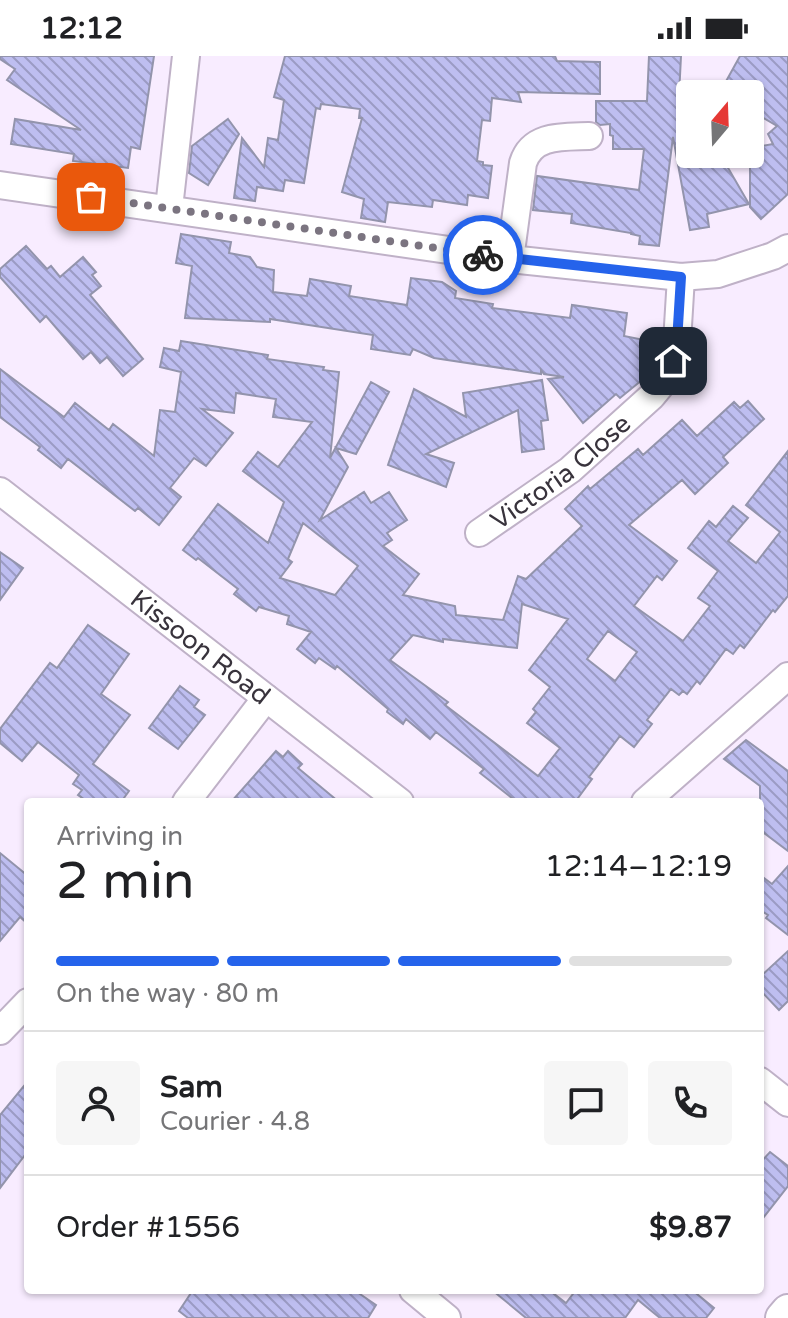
<!DOCTYPE html>
<meta charset="utf-8">
<style>
:root{--surface:#fff;--page:#f6f6f6;--text:#202124;--muted:#757577;--line:#e0e0e0;--accent:#2563eb}
body{margin:0;font-family:"Varela Round",sans-serif;background:var(--page);color:var(--text);height:100vh;display:flex;flex-direction:column;font-size:30px;white-space:nowrap}
*{box-sizing:border-box;margin:0}
p{font-size:26px;color:var(--muted)}
.icon{flex:none;width:44px;height:44px;fill:none;stroke:currentColor;stroke-width:2;stroke-linecap:round;stroke-linejoin:round}
.map{position:relative;flex:1;overflow:hidden}
.panel{position:absolute;left:24px;top:742px;width:740px;height:496px;display:flex;flex-direction:column;background:var(--surface);border-radius:8px;box-shadow:0 2px 6px #0004}
.panel>*{flex:none}
.needle{width:52px;rotate:19deg}
.fabs{position:absolute;left:676px;top:24px;display:grid;gap:16px}
.fabs a{display:grid;place-items:center;width:88px;height:88px;border-radius:8px;background:var(--surface);box-shadow:0 2px 6px #0004;font-size:40px}
.pin{position:absolute;display:grid;place-items:center;width:68px;height:68px;color:#fff;margin:-34px;border-radius:16px;box-shadow:0 4px 12px #0006}
.courier{position:absolute;display:grid;place-items:center;width:80px;height:80px;margin:-40px;border:6px solid #2563eb;border-radius:50%;background:#fff;color:#222;box-shadow:0 2px 10px #0007}
.head em{font-style:normal;font-weight:600}
.head div{display:flex;flex-direction:column-reverse}
.head{display:flex;align-items:center;justify-content:space-between;height:136px;padding:0 32px}
h1{font-size:52px;font-weight:600;line-height:60px}
.bar{display:grid;grid-template-columns:repeat(4,1fr);gap:12px 8px;align-content:center;height:96px;padding:0 32px}
.bar i{height:10px;border-radius:6px;background:var(--line)}
.bar .selected{background:var(--accent)}
.bar p{grid-column:span 4}
.line{display:flex;align-items:center;gap:20px;padding:0 32px;border-top:2px solid var(--line)}
.line div{flex:1}
.round{display:grid;place-items:center;flex:none;width:84px;height:84px;border-radius:8px;background:var(--page)}
.status{display:flex;justify-content:space-between;align-items:center;height:56px;padding:0 40px;background:var(--surface);direction:ltr}
.status svg{height:22px;fill:currentColor}
.map>svg:first-child{display:block}
.building{fill:url(#building-back-hatch);stroke:#9394ac;stroke-width:2;fill-rule:evenodd}
.lines{fill:none;stroke-linecap:round;stroke-linejoin:round}
.minor-casing{stroke:#bfb1c7;stroke-width:30}
.tertiary-casing{stroke:#bfb1c7;stroke-width:36}
.minor{stroke:#fff;stroke-width:26}
.tertiary{stroke:#fff;stroke-width:32}
.done{stroke:#7b7480;stroke-width:8;stroke-dasharray:0 14.4}
.route{stroke:#2563eb;stroke-width:10}
.labels{text-anchor:middle;stroke-width:8;stroke-linejoin:round;paint-order:stroke}
.street-label{font-size:26px;fill:#38333c;stroke:#f8ecff}
</style>
<div class="status"><b>12:12</b><svg viewBox="0 0 49 12"><path d="M0 12V9h3v3zM5 12V6h3v6zM10 12V3h3v9zM15 12V0h3v12zM26 1h20v11H26zM47 4h2v5h-2z"/></svg></div>
<div class="map">
<svg width="788" height="1262" viewBox="0 0 788 1262">
<defs>
<pattern id="building-back-hatch" width="6" height="6" patternUnits="userSpaceOnUse" patternTransform="scale(2)"><rect width="6" height="6" fill="#bebef0"/><path d="M-1 5l2 2M0 0l6 6M5-1l2 2" fill="none" stroke="#9b9bc4"/></pattern>
</defs>
<rect width="100%" height="100%" fill="#f8ecff"/>
<g class="building">
<polygon points="0,0 154,0 140,93 131,91 128,112 73,105 74,98 11,88 15,63 81,74 7,24 15,13 0,3"/>
<polygon points="285,0 555,0 557,5 600,6 600,38 518,36 521,46 492,42 490,65 482,64 477,105 483,106 483,109 492,110 488,142 468,139 467,149 433,144 432,151 388,146 385,166 361,162 364,143 342,136 362,62 359,62 360,53 321,48 320,53 316,52 304,127 285,124 283,135 257,131 255,145 234,142 242,82 264,111 268,82 278,84 284,44 274,41"/>
<polygon points="649,0 681,0 678,60 690,39 690,98 720,98 749,148 707,158 709,171 690,174 673,81 659,190 639,188 640,180 631,178 631,177 571,167 572,158 533,154 537,120 639,134 644,93 613,93 613,80 610,79 610,68 600,69 596,66 596,45 647,45"/>
<polygon points="740,0 788,0 788,138 761,163 750,151 750,92 773,88 768,78 777,70 750,54 750,38 719,38"/>
<polygon points="228,63 239,78 208,129 189,117 192,90"/>
<polygon points="181,178 231,186 229,197 250,201 257,211 274,214 273,236 307,240 310,223 351,230 349,240 407,249 411,222 442,226 456,235 455,242 493,248 492,252 570,262 572,249 627,257 624,280 649,285 642,324 620,342 616,338 583,367 548,323 564,321 544,318 541,314 541,318 434,302 413,293 410,299 371,293 373,279 270,263 270,266 185,262 192,210 176,207"/>
<polygon points="26,190 47,213 51,210 60,221 83,201 96,216 92,219 101,230 90,239 143,303 123,320 107,301 100,307 91,296 83,303 46,260 40,266 0,221 0,213"/>
<path d="M181,285L268,299L267,303L324,311L323,314L339,316L330,402L371,326L389,336L356,398L336,392L348,411L320,464L364,436L371,447L389,436L407,464L387,477L392,484L383,490L419,518L403,539L455,550L456,559L503,564L518,520L526,523L582,470L565,453L588,430L590,433L638,393L643,399L682,364L697,380L734,346L740,352L748,345L764,363L723,401L728,407L695,438L682,424L629,469L677,505L662,524L657,520L634,550L683,585L710,550L698,542L718,515L688,492L709,465L716,471L733,450L748,462L728,485L756,507L780,476L746,449L788,395V540L775,556L773,554L744,592L740,589L733,598L726,593L700,628L697,625L687,638L683,635L679,639L671,633L647,664L652,668L634,691L620,680L589,721L592,723L575,746H517L480,717L484,713L436,676L430,683L406,663L403,668L387,656L388,653L337,610L335,613L319,602L315,607L297,593L311,576L287,568L289,560L259,551L256,555L234,538L238,533L198,502L196,504L183,494L218,448L268,487L284,446L243,415L258,396L278,411L312,366L273,361L276,343L236,337L234,357L202,353L233,377L206,410L194,402L170,432L181,441L159,469L138,452L135,455L68,403L61,412L38,394L40,391L0,361V313L64,361L75,347L109,374L113,368L154,400L160,354L175,356L181,316L160,311L164,292L179,295ZM303,467L358,510L335,539L280,522L292,506L288,503ZM522,548L568,563L529,614L550,631L533,653L536,656L527,667L560,692L538,720L445,649L448,646L390,604L413,579L443,586V583L517,592ZM608,575L637,596L615,625L587,603Z"/>
<polygon points="542,324 548,364 541,365 544,393 522,396 518,354 426,398 454,407 446,431 388,409 414,333 466,361 463,337"/>
<polygon points="0,496 23,512 0,544"/>
<polygon points="88,569 129,598 101,638 130,659 93,708 129,735 121,746 88,746 78,739 82,734 73,728 79,719 38,686 22,705 0,687 0,673 50,607 57,612"/>
<polygon points="180,630 199,644 194,651 205,659 178,693 149,672"/>
<polygon points="746,684 788,715 788,795 760,774 760,730 724,703"/>
<polygon points="276,695 283,701 288,695 302,708 298,712 339,746 231,746"/>
<polygon points="0,797 28,820 28,868 20,861 0,885"/>
<polygon points="788,810 788,879 766,862 768,859 760,854 760,819 772,828"/>
<polygon points="788,895 788,945 779,954 760,934 760,921"/>
<polygon points="28,1025 28,1095 0,1132 0,1059"/>
<polygon points="770,1096 788,1110 788,1130 760,1166 760,1107"/>
<polygon points="193,1234 354,1234 376,1249 368,1262 188,1262 179,1255"/>
<polygon points="492,1234 549,1234 566,1247 576,1234 692,1234 714,1252 706,1262 660,1262 638,1244 625,1262 526,1262"/>
</g>
<g class="lines">
<defs>
<g id="minor">
<polyline points="0,129 510,203 681,221 718,218 773,200 788,192"/>
<polyline points="169,152 186,0"/>
<path d="M510,203L523,107C532,78 563,81 589,80"/>
<path id="s1" d="M0,435L400,746"/>
<path id="s2" d="M479,477L570,414L652,340L666,323L673,305L677,286L681,221"/>
<polyline points="186,746 266,642"/>
<polyline points="645,746 788,620"/>
<polyline points="0,975 28,946"/>
<polyline points="760,1025 788,1047"/>
<polyline points="413,1234 447,1262"/>
</g>
<polyline id="tertiary" points="782,1262 788,1255"/>
</defs>
<use href="#minor" class="minor-casing"/>
<use href="#tertiary" class="tertiary-casing"/>
<use href="#minor" class="minor"/>
<use href="#tertiary" class="tertiary"/>
</g>
<g class="lines">
<polyline class="done" points="91,141 483,199"/>
<polyline class="route" points="483,199 681,221 677,286 673,305"/>
</g>
<g class="labels">
<g class="street-label">
<text dy="9" stroke="none"><textPath href="#s2" startOffset="102">Victoria Close</textPath></text>
<text dy="9" stroke="none"><textPath href="#s1" startOffset="254">Kissoon Road</textPath></text>
</g>
</g>
</svg>
<div class="fabs">
<a><svg class="needle" viewBox="-14 -14 28 28"><path d="M0-13l5 13h-10z" fill="#e53935"/><path d="M0 13l5-13h-10z" fill="#757577"/></svg></a>
</div>
<div class="pin" style="left:91px;top:141px;background:#ea580c"><svg class="icon" aria-label="bag" viewBox="0 0 24 24"><path d="M5 8h14l-1 12H6zM9 8a3 3 0 0 1 6 0"/></svg></div>
<div class="pin" style="left:673px;top:305px;background:#1f2937"><svg class="icon" aria-label="home" viewBox="0 0 24 24"><path d="M3 11l9-7 9 7M6 9v11h12V9"/></svg></div>
<div class="courier" style="left:483px;top:199px"><svg class="icon" aria-label="bike" viewBox="0 0 24 24"><circle cx="6" cy="16" r="4"/><circle cx="18" cy="16" r="4"/><path d="M6 16l4-8h5l3 8M10 8l3 8H6M13 5h3"/></svg></div>
<section class="panel">
<div class="head"><div><h1>2 min</h1><p>Arriving in</p></div><em>12:14–12:19</em></div>
<div class="bar"><i class="selected"></i><i class="selected"></i><i class="selected"></i><i></i><p>On the way · 80 m</p></div>
<div class="line" style="height:144px"><a class="round"><svg class="icon" aria-label="person" viewBox="0 0 24 24"><circle cx="12" cy="8" r="4"/><path d="M4 21q1-7 8-7t8 7"/></svg></a><div><b>Sam</b><p>Courier · 4.8</p></div><a class="round"><svg class="icon" aria-label="chat" viewBox="0 0 24 24"><path d="M4 5h16v11H9l-5 4z"/></svg></a><a class="round"><svg class="icon" aria-label="phone" viewBox="0 0 24 24"><path d="M5 4h4l2 5-3 2q2 4 5 5l2-3 5 2v4C11 20 4 13 5 4z"/></svg></a></div>
<div class="line" style="height:104px"><div>Order #1556</div><b>$9.87</b></div>
</section>
</div>
